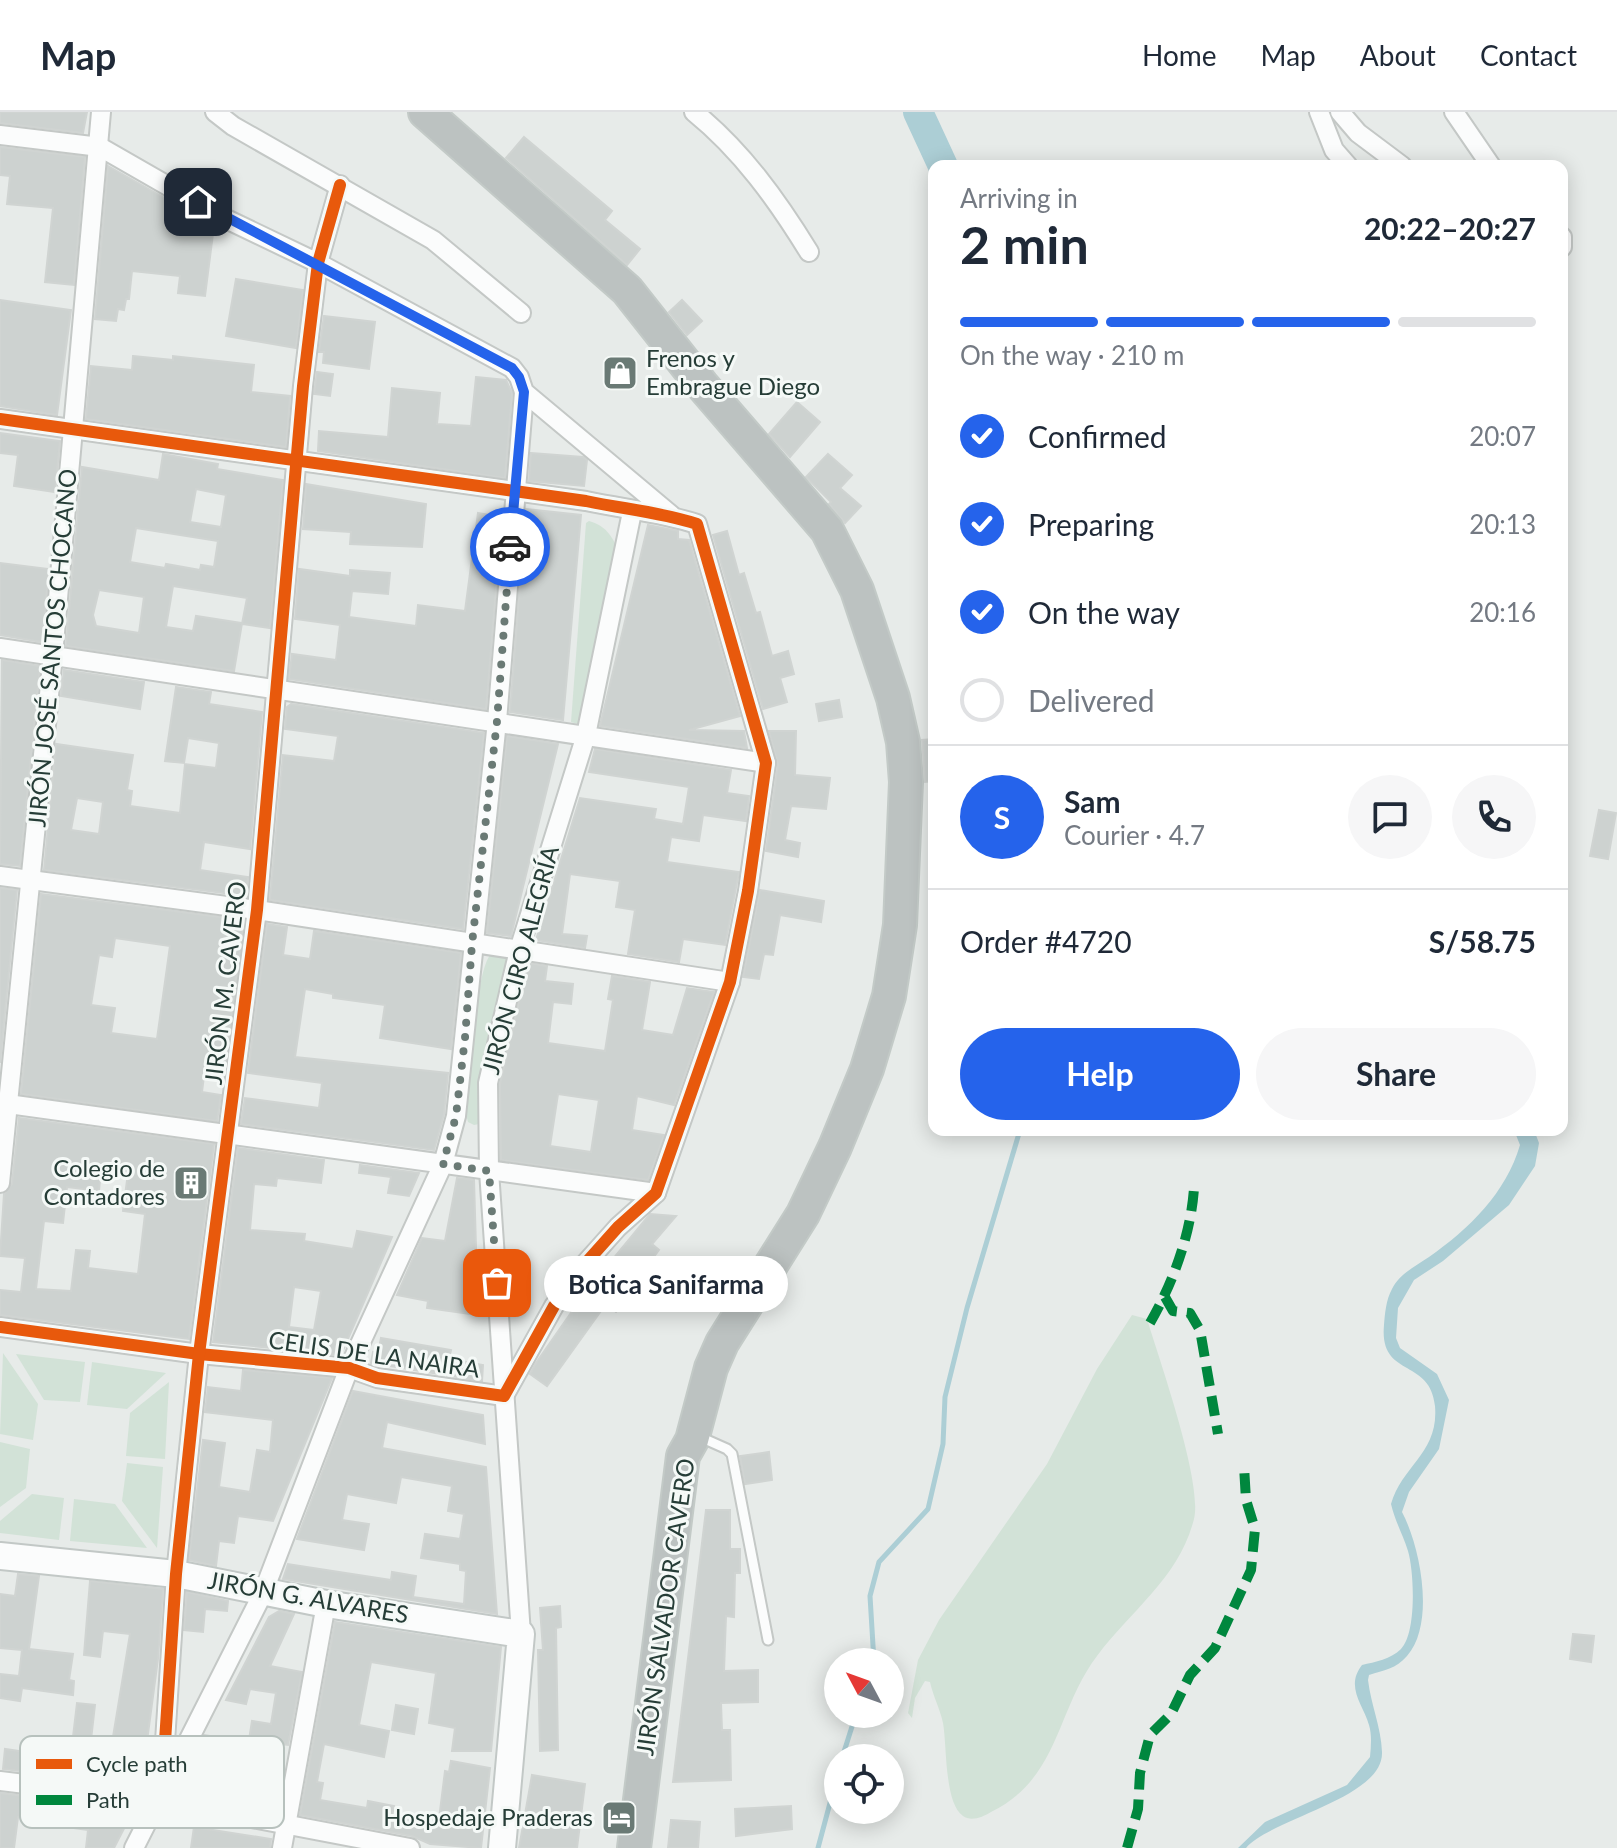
<!DOCTYPE html>
<meta charset="utf-8">
<style>
:root{--surface:#fff;--page:#f6f6f7;--text:#1f2937;--muted:#747a83;--line:#e0e1e3;--accent:#2563eb}
body{margin:0;font-family:Lato,sans-serif;background:var(--page);color:var(--text);height:100vh;display:flex;flex-direction:column;font-size:30px;white-space:nowrap}
*{box-sizing:border-box;margin:0}
p{font-size:26px;color:var(--muted)}
.icon{flex:none;width:44px;height:44px;fill:none;stroke:currentColor;stroke-width:2;stroke-linecap:round;stroke-linejoin:round}
.map{position:relative;flex:1;overflow:hidden}
.panel{position:absolute;left:928px;top:48px;width:640px;height:976px;display:flex;flex-direction:column;background:var(--surface);border-radius:16px;box-shadow:0 4px 20px #0003}
.panel>*{flex:none}
.needle{width:52px;rotate:311deg}
.tools{position:absolute;left:824px;top:1536px;display:grid;gap:16px}
.tools a{display:grid;place-items:center;width:80px;height:80px;border-radius:50%;background:var(--surface);box-shadow:0 4px 20px #0003;font-size:40px}
.pin{position:absolute;display:grid;place-items:center;width:68px;height:68px;color:#fff;margin:-34px;border-radius:16px;box-shadow:0 4px 12px #0006}
.courier{position:absolute;display:grid;place-items:center;width:80px;height:80px;margin:-40px;border:6px solid #2563eb;border-radius:50%;background:#fff;color:#222;box-shadow:0 2px 10px #0007}
.bubble{position:absolute;height:56px;border-radius:28px;background:var(--surface);box-shadow:0 4px 20px #0003;font-size:26px;font-weight:700;line-height:56px;text-align:center}
.overview em{font-style:normal;font-weight:700}
.overview div{display:flex;flex-direction:column-reverse}
.overview{display:flex;align-items:center;justify-content:space-between;height:136px;padding:0 32px}
h1{font-size:52px;font-weight:700;line-height:60px}
.bar{display:grid;grid-template-columns:repeat(4,1fr);gap:12px 8px;align-content:center;height:96px;padding:0 32px}
.bar i{height:10px;border-radius:6px;background:var(--line)}
.bar .current{background:var(--accent)}
.bar p{grid-column:span 4}
.line{display:flex;align-items:center;gap:20px;padding:0 32px;border-top:2px solid var(--line)}
.line div{flex:1}
.round{display:grid;place-items:center;flex:none;width:84px;height:84px;border-radius:42px;background:var(--page)}
ol{padding:0 32px;list-style:none}
li{display:flex;align-items:center;gap:24px;height:88px}
li p{margin-inline-start:auto}
li .icon{padding:8px;border-radius:50%;background:var(--accent);color:#fff;stroke-width:4}
li:last-child{color:var(--muted)}
li i{width:44px;height:44px;border:4px solid var(--line);border-radius:50%}
.button{display:flex;gap:16px;margin-top:auto;padding:16px 32px}
.button a{flex:1;height:92px;border-radius:48px;background:var(--accent);color:#fff;font-size:32px;font-weight:700;line-height:92px;text-align:center}
.button a+a{background:var(--page);color:var(--text)}
header{display:flex;align-items:center;gap:48px;box-sizing:border-box;height:112px;padding:0 40px;background:var(--surface);border-bottom:2px solid var(--line)}
header strong{font-size:38px}
nav{display:flex;gap:44px;margin-inline-start:auto;font-size:28px}
.map>svg:first-child{display:block}
.green{fill:#d2e2d7}
.water{fill:#acced5}
.lines{fill:none;stroke-linecap:round;stroke-linejoin:round}
.stream{stroke:#acced5;stroke-width:5}
.river{stroke:#acced5;stroke-width:30}
.building{fill:#cdd2d0;stroke:#d0d4d2;stroke-width:2;fill-rule:evenodd}
.lane-casing{stroke:#c4c8c6;stroke-width:13}
.street-casing{stroke:#c4c8c6;stroke-width:22}
.secondary-casing{stroke:#c2c8c6;stroke-width:30}
.highway-casing{stroke:#c3cac7;stroke-width:36}
.lane{stroke:#fbfcfc;stroke-width:9}
.street{stroke:#fbfcfc;stroke-width:18}
.secondary{stroke:#fbfcfc;stroke-width:26}
.highway{stroke:#bcc2c1;stroke-width:32}
.quiet{stroke:#00873e;stroke-width:10;stroke-dasharray:20 10;stroke-linecap:butt}
.cycleway-casing{stroke:#f5f9f7;stroke-width:17}
.cycleway{stroke:#e8590c;stroke-width:12}
.done{stroke:#6a7a75;stroke-width:8;stroke-dasharray:0 14.4}
.route{stroke:#2563eb;stroke-width:10}
.labels{text-anchor:middle;stroke-width:6;stroke-linejoin:round;paint-order:stroke}
.poi-label{font-size:24px;fill:#263d37;stroke:#f5f9f7;text-anchor:end}
.street-label{font-size:24px;fill:#263d37;stroke:#f5f9f7}
.key{fill:#f5f9f7;stroke:#b7c1bd;stroke-width:2}
.key-label{font-size:22px;fill:#263d37}
</style>
<header>
<strong>Map</strong>
<nav><a>Home</a><a>Map</a><a>About</a><a>Contact</a></nav>
</header>
<div class="map">
<svg width="1617" height="1736" viewBox="0 0 1617 1736">
<rect width="100%" height="100%" fill="#e7ebe9"/>
<g class="green">
<path d="M589,409C606,414 611,423 619,439L581,613L571,610L586,411Z"/>
<path d="M492,841L507,847L511,853C489,910 483,945 483,1006L479,1012L474,1013L468,1010L466,1002C468,976 476,852 492,841Z"/>
<path d="M1132,1203L1147,1207C1159,1247 1203,1370 1194,1407C1179,1466 1132,1497 1097,1544C1056,1598 1060,1666 991,1700C983,1705 971,1710 963,1704C944,1691 947,1632 943,1611C940,1597 933,1584 930,1570L925,1569L915,1586L912,1606L908,1601L918,1548L939,1508L1047,1352L1097,1257Z"/>
<polygon points="3,1241 38,1292 33,1328 0,1322"/>
<polygon points="16,1242 85,1250 80,1290 44,1288"/>
<polygon points="92,1250 166,1261 127,1297 87,1293"/>
<polygon points="169,1270 165,1347 126,1344 130,1301"/>
<polygon points="0,1330 30,1337 26,1376 0,1395"/>
<polygon points="127,1351 163,1355 157,1436 122,1389"/>
<polygon points="32,1382 64,1386 59,1428 0,1421 0,1409"/>
<polygon points="74,1387 115,1392 147,1436 70,1429"/>
</g>
<path class="water" d="M1514,1018H1534L1539,1031L1535,1054L1509,1093L1443,1149L1414,1168L1398,1196L1396,1226L1400,1236L1437,1262L1449,1288L1439,1337L1409,1380L1402,1400C1420,1434 1436,1511 1407,1544C1396,1557 1384,1558 1369,1563L1368,1568C1371,1593 1381,1615 1382,1640C1384,1686 1272,1706 1246,1736H1238L1265,1710L1347,1673L1370,1645C1371,1634 1372,1623 1369,1613C1363,1592 1345,1575 1362,1553C1375,1550 1391,1547 1401,1537C1417,1521 1414,1459 1408,1439C1403,1423 1395,1409 1391,1392C1402,1353 1439,1341 1435,1294C1430,1245 1379,1267 1384,1213C1385,1201 1386,1188 1392,1177C1399,1162 1416,1154 1429,1145C1469,1117 1506,1081 1520,1033Z"/>
<g class="lines">
<g class="stream">
<polyline points="874,1550 870,1484 879,1450 928,1397 943,1332 945,1285 967,1196 1020,1018"/>
<polyline points="842,1646 856,1602"/>
<polyline points="818,1736 838,1661"/>
</g>
<polyline class="river" points="918,0 943,54"/>
</g>
<g class="building">
<polygon points="0,0 87,0 83,21 0,11"/>
<polygon points="524,25 612,99 605,108 640,137 627,153 506,46"/>
<polygon points="0,35 85,45 74,173 45,170 53,96 7,92 10,64 0,63"/>
<polygon points="108,54 214,114 205,184 178,181 180,164 132,159 129,187 126,187 124,198 118,197 116,209 95,207"/>
<polygon points="236,167 303,178 296,236 226,224"/>
<polygon points="0,188 71,198 57,303 0,294"/>
<polygon points="682,188 702,209 687,223 669,200"/>
<polygon points="324,204 375,210 369,257 323,251 324,240 319,240"/>
<polygon points="133,244 173,248 173,244 254,253 251,280 290,284 286,335 86,307 91,254 132,258"/>
<polygon points="317,260 333,262 330,284 314,282"/>
<polygon points="476,265 506,268 512,281 505,366 318,339 319,319 388,325 392,276 440,281 437,312 471,314"/>
<polygon points="797,290 820,310 790,345 769,322"/>
<polygon points="0,321 60,329 55,380 14,374 18,343 0,341"/>
<polygon points="531,341 583,345 587,348 584,374 529,369"/>
<path d="M163,342L218,352L217,357L283,368L270,516L242,512L247,486L173,474L166,515L193,519L196,504L242,511L234,559L66,534L82,355L159,368ZM196,377L226,383L221,415L190,410ZM136,416L218,429L214,455L201,453L200,458L166,452L165,456L130,450ZM99,478L144,485L139,521L96,514L93,503Z"/>
<polygon points="828,342 852,363 840,376 861,394 845,411 829,392 831,390 806,365"/>
<polygon points="306,372 426,392 422,435 350,432 351,420 303,417"/>
<polygon points="526,397 581,403 563,608 510,600"/>
<polygon points="478,401 502,405 486,597 289,567 292,542 336,548 340,513 295,507 299,457 350,464 350,458 390,461 388,482 352,479 349,505 416,514 418,493 465,499"/>
<polygon points="648,413 678,419 678,427 689,428 740,604 689,618 744,619 747,636 600,614"/>
<polygon points="727,419 739,463 744,461 756,501 760,500 772,544 788,539 794,562 780,566 787,590 763,597 713,423"/>
<polygon points="0,451 49,457 42,530 0,523"/>
<polygon points="2,548 40,554 20,754 0,752"/>
<polygon points="64,558 144,570 140,597 61,584"/>
<path d="M176,575L211,580L209,592L262,600L250,737L204,730L200,758L248,765L246,784L44,758L56,632L133,643L127,678L132,679L130,694L180,701L185,652L216,656L219,631L188,626L184,651L165,649ZM77,686L103,690L99,722L71,718Z"/>
<polygon points="839,588 842,605 819,609 816,592"/>
<polygon points="291,592 484,621 463,817 270,788 283,643 334,649 338,624 285,617 287,595"/>
<polygon points="769,619 796,619 795,663 830,666 826,697 791,694 785,728 800,731 798,745 766,739 778,652"/>
<polygon points="507,624 558,632 511,824 487,821"/>
<polygon points="934,627 934,669 925,670 922,628"/>
<polygon points="595,637 731,658 727,681 749,684 746,709 703,703 699,729 671,725 667,750 739,760 725,833 683,827 679,850 628,842 635,798 616,795 620,769 570,762 562,822 587,824 585,836 536,828 580,686 656,697 654,707 683,712 689,675 589,660"/>
<polygon points="1599,698 1616,701 1608,747 1590,744"/>
<polygon points="0,776 17,778 0,951"/>
<polygon points="760,778 824,789 821,810 780,803 773,843 764,842 759,867 743,865"/>
<path d="M41,782L244,808L224,959L205,956L202,980L221,983L217,1009L21,982ZM115,826L170,834L157,927L111,921L115,896L91,893L99,843L112,845Z"/>
<polygon points="267,812 287,815 283,843 310,847 314,819 461,841 451,937 380,926 385,893 333,886 333,882 305,877 295,945 448,961 444,1002 434,1038 241,1012 245,986 319,996 322,971 248,961"/>
<path d="M528,851L547,854L545,869L573,872L571,892L553,890L548,931L605,939L613,888L608,887L612,864L650,870L642,918L673,923L687,876L714,880L674,993L637,984L632,1018L664,1023L648,1068L501,1048L500,972ZM558,982L599,988L591,1040L550,1034Z"/>
<path d="M19,1006L214,1032L189,1227L0,1203V1178L21,1180L25,1146L0,1144L4,1082L12,1072ZM101,1057L128,1061L123,1099L145,1102L138,1162L88,1156L90,1139L76,1138L71,1179L36,1177L44,1109L63,1111L67,1075L99,1079Z"/>
<path d="M238,1036L324,1048L321,1071L277,1066L276,1074L254,1072L250,1118L305,1122L304,1129L353,1137L357,1119L392,1125L341,1243L213,1230ZM294,1175L321,1179L314,1218L289,1215Z"/>
<polygon points="360,1053 419,1061 409,1084 388,1081 391,1065 359,1061"/>
<polygon points="457,1066 474,1068 478,1203 427,1196 428,1189 397,1183 422,1126 445,1129"/>
<polygon points="650,1102 676,1104 652,1132 659,1138 647,1154 654,1159 616,1200 606,1192 547,1274 530,1262 536,1251 584,1182"/>
<polygon points="381,1226 451,1238 449,1247 483,1253 482,1269 371,1251 373,1240 378,1241"/>
<polygon points="243,1258 332,1266 273,1409 238,1404 234,1431 219,1429 216,1454 189,1448 203,1328 225,1331 219,1375 250,1380 257,1338 270,1340 273,1308 205,1300 208,1275 241,1279"/>
<polygon points="353,1279 483,1303 485,1332 387,1310 382,1336 486,1355 497,1502 283,1467 288,1452 391,1468 392,1460 416,1464 413,1485 464,1492 466,1459 460,1458 460,1452 421,1446 425,1422 460,1427 464,1402 448,1399 452,1374 401,1365 396,1391 347,1382 342,1408 369,1412 364,1438 297,1427"/>
<polygon points="769,1340 772,1368 745,1372 740,1344"/>
<polygon points="706,1398 730,1398 730,1437 740,1437 740,1461 735,1461 734,1505 726,1504 724,1559 758,1558 758,1590 721,1591 722,1618 730,1618 731,1668 673,1670"/>
<polygon points="18,1462 39,1464 29,1537 73,1542 69,1568 74,1569 73,1583 22,1576 20,1589 0,1586 0,1562 19,1564 22,1538 0,1536 0,1482 15,1484"/>
<polygon points="90,1469 163,1477 158,1547 141,1674 3,1657 5,1637 33,1641 32,1645 70,1650 77,1591 95,1593 91,1628 112,1631 130,1522 103,1519 100,1545 84,1543"/>
<polygon points="187,1480 228,1489 227,1499 205,1497 203,1520 184,1518"/>
<polygon points="560,1494 561,1515 556,1516 558,1638 540,1639 538,1538 543,1538 540,1496"/>
<polygon points="279,1499 294,1502 270,1554 302,1560 288,1633 249,1628 252,1609 271,1612 276,1581 250,1577 246,1592 226,1588 269,1505"/>
<polygon points="335,1510 501,1535 491,1639 452,1639 455,1616 429,1611 436,1561 371,1550 359,1613 389,1619 384,1645 324,1632 317,1670 323,1671 320,1688 367,1696 368,1689 394,1694 392,1704 432,1710 433,1706 439,1707 445,1659 449,1660 451,1649 490,1656 481,1736 430,1732 412,1724 300,1703"/>
<polygon points="1573,1522 1594,1524 1591,1550 1570,1547"/>
<polygon points="396,1593 418,1597 414,1622 392,1618"/>
<polygon points="204,1623 245,1630 239,1663 282,1670 277,1695 176,1679"/>
<polygon points="532,1663 585,1672 577,1736 519,1736"/>
<polygon points="0,1681 132,1697 132,1701 114,1736 86,1736 88,1718 44,1712 44,1708 18,1705 14,1736 0,1736"/>
<polygon points="791,1694 792,1717 736,1724 735,1697"/>
<polygon points="671,1708 700,1710 698,1736 668,1736"/>
<polygon points="194,1715 271,1727 270,1736 191,1736"/>
</g>
<g class="lines">
<defs>
<polyline id="lane" points="700,1325 727,1337 732,1342 768,1528"/>
<g id="street">
<polyline points="215,0 233,14 433,128 521,201"/>
<path d="M694,0C742,39 777,88 809,140"/>
<polyline points="1319,0 1334,38 1348,54"/>
<polyline points="1340,0 1358,21 1402,54"/>
<polyline points="1454,0 1491,54"/>
<polyline points="0,23 100,35 222,105 318,151 512,256 519,265 524,280 671,403"/>
<polyline points="1562,125 1562,135"/>
<path d="M0,307L586,389C623,397 661,400 697,412L766,651L748,779L730,870L656,1081L618,1115L584,1153L554,1194L504,1284L377,1266L349,1256L199,1242L0,1215"/>
<polyline points="0,536 766,651"/>
<polyline points="0,764 257,798 730,870"/>
<polyline points="0,991 656,1081"/>
<polyline points="0,1071 53,543 101,0"/>
<polyline points="521,1522 489,1059 488,971 519,838 586,623 632,400"/>
<polyline points="0,1669 157,1688 410,1736"/>
<polyline points="162,1675 176,1462 199,1242 257,798 303,274 318,151 340,73"/>
<polyline points="134,1736 263,1481 349,1256 443,1052 456,1004 497,609 524,280"/>
<polyline points="282,1736 326,1492"/>
</g>
<polyline id="secondary" points="0,1444 176,1462 326,1492 521,1522 502,1736"/>
<polyline id="highway" points="425,0 627,178 702,273 827,418 857,478 893,586 903,630 906,670 900,813 889,884 867,957 835,1035 803,1102 722,1231 711,1256 692,1328 683,1344 634,1736"/>
</defs>
<use href="#lane" class="lane-casing"/>
<use href="#street" class="street-casing"/>
<use href="#secondary" class="secondary-casing"/>
<use href="#highway" class="highway-casing"/>
<use href="#lane" class="lane"/>
<use href="#street" class="street"/>
<use href="#secondary" class="secondary"/>
<use href="#highway" class="highway"/>
<g class="quiet">
<polyline points="1165,1185 1173,1199 1190,1201 1200,1218 1218,1322"/>
<path d="M1150,1211C1173,1171 1191,1122 1194,1076"/>
<polyline points="1127,1736 1138,1697 1140,1661 1150,1623 1171,1602 1190,1563 1215,1536 1251,1458 1255,1417 1246,1388 1244,1354"/>
</g>
<defs>
<g id="cycleway">
<path d="M0,307L586,389C623,397 661,400 697,412L766,651L748,779L730,870L656,1081L618,1115L584,1153L554,1194L504,1284L377,1266L349,1256L199,1242L0,1215"/>
<polyline points="162,1675 176,1462 199,1242 257,798 303,274 318,151 340,73"/>
</g>
</defs>
<use href="#cycleway" class="cycleway-casing"/>
<use href="#cycleway" class="cycleway"/>
</g>
<g class="lines">
<polyline class="done" points="497,1171 489,1059 443,1052 456,1004 465,926 472,832 497,609 510,435"/>
<polyline class="route" points="198,90 512,256 519,265 524,280 510,435"/>
</g>
<defs>
<symbol id="shop-square" viewBox="-11 -11 22 22"><rect x="-9" y="-9" width="18" height="18" rx="4" fill="#6a7a75" stroke="#f5f9f7"/><path d="M-5-2.5h2.3a2.7 3.5 0 0 1 5.4 0H5L5.5 6h-11ZM-1.5-2.5h3a1.5 2.3 0 0 0-3 0Z" fill="#fff"/></symbol>
<symbol id="building-square" viewBox="-11 -11 22 22"><rect x="-9" y="-9" width="18" height="18" rx="4" fill="#6a7a75" stroke="#f5f9f7"/><path d="M-4-6H4V6H1V3H-1V6H-4ZM-2.5-4.3h1.7v1.8h-1.7ZM.8-4.3h1.7v1.8H.8ZM-2.5-1h1.7V.8h-1.7ZM.8-1h1.7V.8H.8Z" fill="#fff"/></symbol>
<symbol id="hotel-square" viewBox="-11 -11 22 22"><rect x="-9" y="-9" width="18" height="18" rx="4" fill="#6a7a75" stroke="#f5f9f7"/><path d="M-6-4.5h1.5V1H6V5H4.5V3h-9V5H-6ZM-4 0a1.8 1.8 0 1 1 3.6 0ZM.5 0V-2.5h3Q6-2.5 6 0Z" fill="#fff"/></symbol>
</defs>
<g fill-rule="evenodd">
<use href="#shop-square" x="600" y="241" width="40" height="40"/>
<use href="#building-square" x="171" y="1051" width="40" height="40"/>
<use href="#hotel-square" x="599" y="1686" width="40" height="40"/>
</g>
<g class="labels">
<g class="poi-label">
<text x="646" y="255" text-anchor="start">Frenos y<tspan x="646" dy="28">Embrague Diego</tspan></text>
<text x="165" y="1065">Colegio de<tspan x="165" dy="28">Contadores</tspan></text>
<text x="593" y="1714">Hospedaje Praderas</text>
</g>
<g class="street-label">
<text transform="translate(53 536) rotate(-85)" y="8">JIRÓN JOSÉ SANTOS CHOCANO</text>
<text transform="translate(521 848) rotate(-75)" y="8">JIRÓN CIRO ALEGRÍA</text>
<text transform="translate(226 871) rotate(-83)" y="8">JIRÓN M. CAVERO</text>
<text transform="translate(374 1243) rotate(8)" y="8">CELIS DE LA NAIRA</text>
<text transform="translate(308 1486) rotate(10)" y="8">JIRÓN G. ALVARES</text>
<text transform="translate(666 1495) rotate(-82)" y="8">JIRÓN SALVADOR CAVERO</text>
</g>
</g>
<rect x="20" y="1624" width="264" height="92" rx="12" class="key"/>
<rect x="36" y="1647" width="36" height="10" fill="#e8590c"/>
<rect x="36" y="1683" width="36" height="10" fill="#00873e"/>
<g class="key-label">
<text x="86" y="1660">Cycle path</text>
<text x="86" y="1696">Path</text>
</g>
</svg>
<div class="tools">
<a><svg class="needle" viewBox="-14 -14 28 28"><path d="M0-13l5 13h-10z" fill="#e53935"/><path d="M0 13l5-13h-10z" fill="#747a83"/></svg></a>
<a><svg class="icon" aria-label="locate" viewBox="0 0 24 24"><circle cx="12" cy="12" r="6"/><path d="M12 2v4M12 18v4M2 12h4M18 12h4"/></svg></a>
</div>
<div class="pin" style="left:497px;top:1171px;background:#ea580c"><svg class="icon" aria-label="bag" viewBox="0 0 24 24"><path d="M5 8h14l-1 12H6zM9 8a3 3 0 0 1 6 0"/></svg></div>
<div class="pin" style="left:198px;top:90px;background:#1f2937"><svg class="icon" aria-label="home" viewBox="0 0 24 24"><path d="M3 11l9-7 9 7M6 9v11h12V9"/></svg></div>
<div class="courier" style="left:510px;top:435px"><svg class="icon" aria-label="car" viewBox="0 0 24 24"><path d="M5 17H2v-5l4-1 3-4h7l3 4 3 1v5h-3M9 17h6M6 11h13"/><circle cx="7" cy="17" r="2"/><circle cx="17" cy="17" r="2"/></svg></div>
<div class="bubble" style="left:544px;top:1144px;width:244px">Botica Sanifarma</div>
<section class="panel">
<div class="overview"><div><h1>2 min</h1><p>Arriving in</p></div><em>20:22–20:27</em></div>
<div class="bar"><i class="current"></i><i class="current"></i><i class="current"></i><i></i><p>On the way · 210 m</p></div>
<ol>
<li><svg class="icon" aria-label="check" viewBox="0 0 24 24"><path d="M5 12l5 5 9-10"/></svg>Confirmed<p>20:07</p></li>
<li><svg class="icon" aria-label="check" viewBox="0 0 24 24"><path d="M5 12l5 5 9-10"/></svg>Preparing<p>20:13</p></li>
<li><svg class="icon" aria-label="check" viewBox="0 0 24 24"><path d="M5 12l5 5 9-10"/></svg>On the way<p>20:16</p></li>
<li><i></i>Delivered</li>
</ol>
<div class="line" style="height:144px"><b class="round" style="background:var(--accent);color:#fff">S</b><div><b>Sam</b><p>Courier · 4.7</p></div><a class="round"><svg class="icon" aria-label="chat" viewBox="0 0 24 24"><path d="M4 5h16v11H9l-5 4z"/></svg></a><a class="round"><svg class="icon" aria-label="phone" viewBox="0 0 24 24"><path d="M5 4h4l2 5-3 2q2 4 5 5l2-3 5 2v4C11 20 4 13 5 4z"/></svg></a></div>
<div class="line" style="height:104px"><div>Order #4720</div><b>S/58.75</b></div>
<div class="button"><a>Help</a><a>Share</a></div>
</section>
</div>
